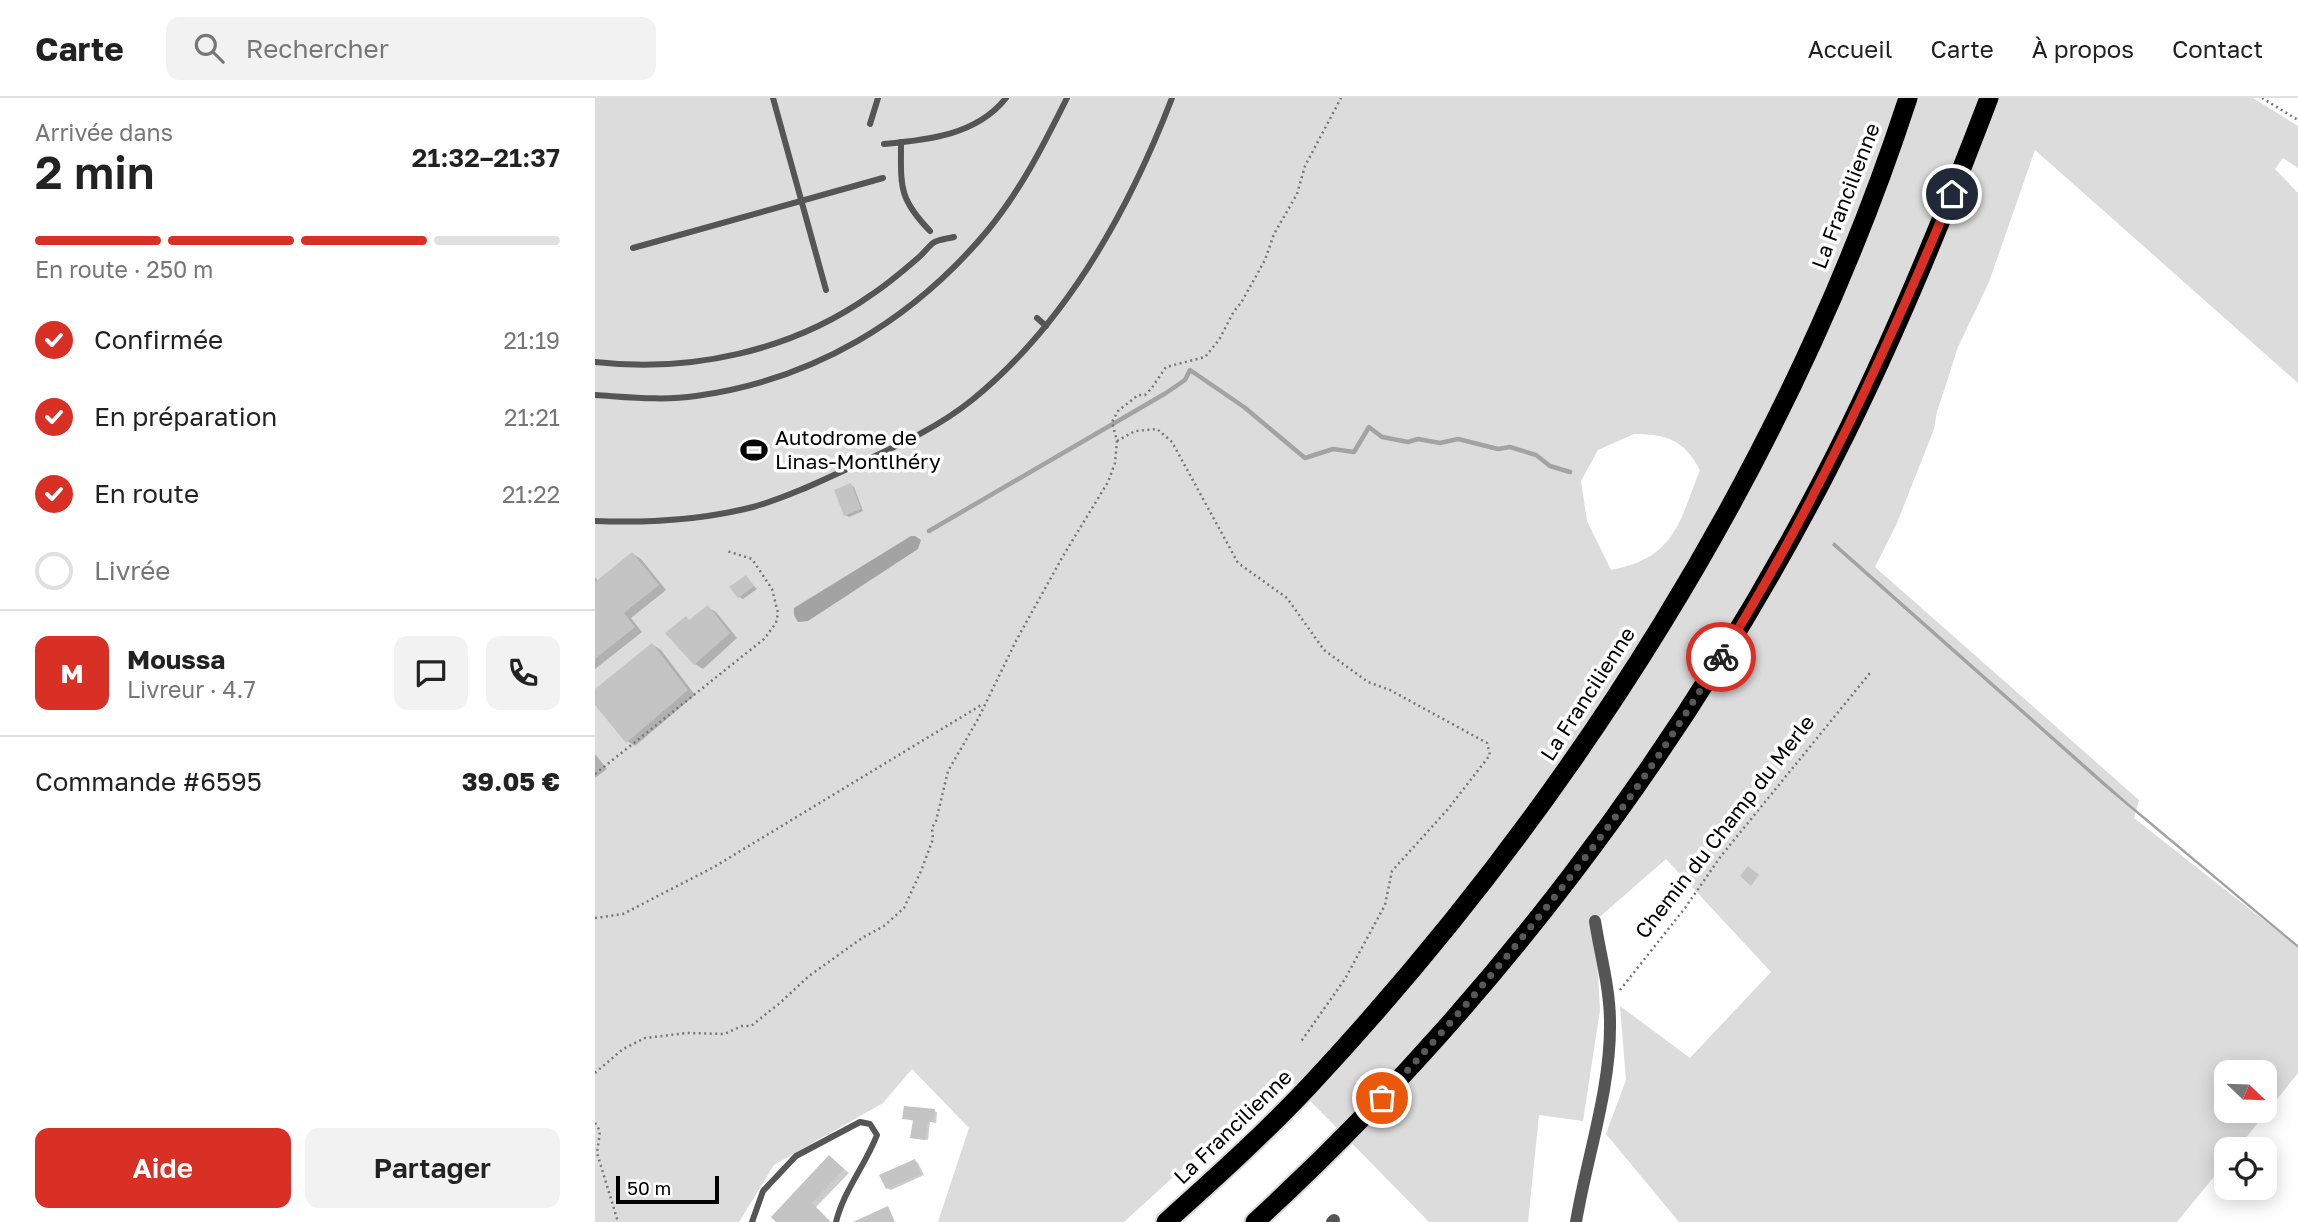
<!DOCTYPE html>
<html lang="fr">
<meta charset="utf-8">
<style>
:root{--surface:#fff;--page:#f2f2f2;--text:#222;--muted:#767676;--line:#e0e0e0;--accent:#d93025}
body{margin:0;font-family:"Golos Text",sans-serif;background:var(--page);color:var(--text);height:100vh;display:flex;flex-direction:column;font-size:26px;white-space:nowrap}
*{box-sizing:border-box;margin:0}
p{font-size:23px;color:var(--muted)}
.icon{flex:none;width:38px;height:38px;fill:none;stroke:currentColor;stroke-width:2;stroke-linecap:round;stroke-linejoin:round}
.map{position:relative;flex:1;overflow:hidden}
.details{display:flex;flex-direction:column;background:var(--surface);width:595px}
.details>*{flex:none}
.needle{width:46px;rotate:113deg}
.tools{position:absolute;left:1619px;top:962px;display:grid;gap:14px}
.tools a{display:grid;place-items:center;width:63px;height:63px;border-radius:14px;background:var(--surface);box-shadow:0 4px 18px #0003;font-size:35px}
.scale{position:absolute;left:21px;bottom:18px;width:103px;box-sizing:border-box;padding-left:7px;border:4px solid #000;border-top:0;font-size:19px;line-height:24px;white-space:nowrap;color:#000;-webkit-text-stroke:5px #fff;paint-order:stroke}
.pin{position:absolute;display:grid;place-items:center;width:60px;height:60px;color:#fff;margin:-30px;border:4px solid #fff;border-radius:50%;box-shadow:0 2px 7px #0007}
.courier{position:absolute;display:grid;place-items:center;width:70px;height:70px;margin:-35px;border:5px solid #d93025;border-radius:50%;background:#fff;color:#222;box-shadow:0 2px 9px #0007}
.overview em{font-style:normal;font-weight:600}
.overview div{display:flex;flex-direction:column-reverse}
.overview{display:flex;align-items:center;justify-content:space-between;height:119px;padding:0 35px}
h1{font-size:46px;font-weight:600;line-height:52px}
.bar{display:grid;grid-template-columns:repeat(4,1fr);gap:10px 7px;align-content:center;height:84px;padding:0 35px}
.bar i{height:9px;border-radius:5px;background:var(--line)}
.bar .current{background:var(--accent)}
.bar p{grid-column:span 4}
.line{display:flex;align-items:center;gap:18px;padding:0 35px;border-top:2px solid var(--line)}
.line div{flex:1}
.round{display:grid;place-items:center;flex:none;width:74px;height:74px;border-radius:14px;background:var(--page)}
ol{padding:0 35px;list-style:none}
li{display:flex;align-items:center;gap:21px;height:77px}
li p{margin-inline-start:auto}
li .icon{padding:7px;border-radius:50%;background:var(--accent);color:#fff;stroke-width:4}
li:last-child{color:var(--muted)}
li i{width:38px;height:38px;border:4px solid var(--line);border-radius:50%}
.cta{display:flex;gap:14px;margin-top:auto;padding:14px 35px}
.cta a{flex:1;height:80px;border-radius:14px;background:var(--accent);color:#fff;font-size:28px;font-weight:600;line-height:80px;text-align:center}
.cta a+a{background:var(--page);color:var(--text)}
header{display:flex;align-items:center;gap:42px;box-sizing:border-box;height:98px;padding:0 35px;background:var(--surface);border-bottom:2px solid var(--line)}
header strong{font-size:33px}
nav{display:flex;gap:38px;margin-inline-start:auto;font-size:24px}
.search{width:490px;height:63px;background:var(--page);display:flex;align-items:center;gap:18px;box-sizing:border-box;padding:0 24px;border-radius:14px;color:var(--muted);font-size:26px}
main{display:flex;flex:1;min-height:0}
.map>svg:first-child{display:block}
.green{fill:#dcdcdc;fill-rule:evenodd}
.water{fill:#a3a3a3}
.shadow{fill:#0003}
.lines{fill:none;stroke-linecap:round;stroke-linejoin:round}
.stream{stroke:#a3a3a3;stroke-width:4.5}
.building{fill:#c4c4c4}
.trunk-casing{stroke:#dbdbdb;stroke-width:23}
.path{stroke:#777;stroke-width:2.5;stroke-dasharray:2 3.5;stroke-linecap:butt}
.service{stroke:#555;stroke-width:6}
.minor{stroke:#555;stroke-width:12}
.trunk{stroke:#000;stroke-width:19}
.done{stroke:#595959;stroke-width:7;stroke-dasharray:0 12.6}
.route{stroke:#d93025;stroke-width:9}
.labels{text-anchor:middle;stroke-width:7;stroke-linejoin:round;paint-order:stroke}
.street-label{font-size:21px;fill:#000;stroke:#fff}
.poi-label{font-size:21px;fill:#000;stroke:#fff;text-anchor:start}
</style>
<header>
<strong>Carte</strong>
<div class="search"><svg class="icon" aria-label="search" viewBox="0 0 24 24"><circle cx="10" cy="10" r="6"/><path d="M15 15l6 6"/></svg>Rechercher</div>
<nav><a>Accueil</a><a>Carte</a><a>À propos</a><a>Contact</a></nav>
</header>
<main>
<section class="details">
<div class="overview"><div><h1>2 min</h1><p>Arrivée dans</p></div><em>21:32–21:37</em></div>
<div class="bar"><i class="current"></i><i class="current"></i><i class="current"></i><i></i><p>En route · 250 m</p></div>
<ol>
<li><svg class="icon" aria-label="check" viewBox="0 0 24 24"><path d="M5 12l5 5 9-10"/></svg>Confirmée<p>21:19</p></li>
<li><svg class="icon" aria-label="check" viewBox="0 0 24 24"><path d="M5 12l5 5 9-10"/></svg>En préparation<p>21:21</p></li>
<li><svg class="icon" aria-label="check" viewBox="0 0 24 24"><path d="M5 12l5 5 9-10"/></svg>En route<p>21:22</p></li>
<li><i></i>Livrée</li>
</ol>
<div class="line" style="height:126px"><b class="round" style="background:var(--accent);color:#fff">M</b><div><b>Moussa</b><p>Livreur · 4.7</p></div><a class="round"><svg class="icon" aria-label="chat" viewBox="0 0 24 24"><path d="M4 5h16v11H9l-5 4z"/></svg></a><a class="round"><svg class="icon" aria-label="phone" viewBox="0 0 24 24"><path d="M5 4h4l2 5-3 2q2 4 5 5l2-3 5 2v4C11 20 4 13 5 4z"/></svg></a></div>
<div class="line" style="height:91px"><div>Commande #6595</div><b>39.05 €</b></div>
<div class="cta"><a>Aide</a><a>Partager</a></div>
</section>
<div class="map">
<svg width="1703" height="1124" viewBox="0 0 1703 1124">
<rect width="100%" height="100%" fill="#fff"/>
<path class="green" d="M0,0H1658L1703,28V70L1688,60L1680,71L1703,95V285L1440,52L1394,184L1363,249L1342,314L1339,331L1302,425L1280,469L1544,702L1539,720L1703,849V975L1641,1052H1631V1064L1582,1124H1084L1011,1036L1031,982L1025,908L1095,960L1176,874L1071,761L1000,823L1005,912L988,1023L944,1017L933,1124H834L690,977L529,1124H343L374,1030L317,971L288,1005L179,1067L144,1124H0ZM1039,336C1072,336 1089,342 1105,372C1084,425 1080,460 1016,472L992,423L986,383L1003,352ZM1631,975H1670V1013H1631Z"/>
<g class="water">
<polygon points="316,438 320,438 326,442 323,451 213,523 203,524 199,517 199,510"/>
<polygon points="1239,444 1532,704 1703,847 1703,850 1510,689 1237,447"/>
</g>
<g class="shadow">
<polygon points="256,387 259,389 268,413 254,419 250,417"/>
<polygon points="38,456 46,461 71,492 36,520 47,534 0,571 0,479 4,484"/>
<polygon points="151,479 162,491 148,501 144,499"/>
<polygon points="113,509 121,514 142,540 108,571 100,566 96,523"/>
<polygon points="58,547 66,552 100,597 40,648 32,643 0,604 0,594"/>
<polygon points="0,656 12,671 0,680"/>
<polygon points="339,1013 342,1014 341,1025 335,1024 333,1042 316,1040 319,1023 309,1020"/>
<polygon points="235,1059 254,1075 221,1109 236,1124 184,1124"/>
<polygon points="320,1063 323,1065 329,1077 296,1092 292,1090"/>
</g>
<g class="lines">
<polyline class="stream" points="334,433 571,295 590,282 595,272 649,309 710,360 738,351 759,354 774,329 787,339 813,344 823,341 845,345 863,341 903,351 915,349 941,357 955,368 975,374"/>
</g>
<g class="building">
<polygon points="256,385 266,411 249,418 239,392"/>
<polygon points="37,454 64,487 29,515 40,529 0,561 0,484"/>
<polygon points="151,477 159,488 143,500 134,489"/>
<polygon points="113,507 135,535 99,567 70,535 91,518 94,522"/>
<polygon points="57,545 93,592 31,645 0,607 0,591"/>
<polygon points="1153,768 1164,777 1156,788 1145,778"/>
<polygon points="309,1008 340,1011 338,1024 333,1024 330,1042 315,1040 318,1022 307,1021"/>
<polygon points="234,1057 249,1071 217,1105 235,1124 181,1124 176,1119"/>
<polygon points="320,1061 326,1076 291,1091 284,1077"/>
<polygon points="293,1108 300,1124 258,1124"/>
</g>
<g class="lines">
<defs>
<g id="trunk">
<path d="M571,1124C620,1080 670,1035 715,987C976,707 1194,365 1313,0"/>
<path d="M660,1124C891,912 1083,659 1228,381C1292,258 1345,129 1394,0"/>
</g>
</defs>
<use href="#trunk" class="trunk-casing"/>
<g class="path">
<polyline points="1667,0 1703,22"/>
<polyline points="522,343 540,333 562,331 577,344 643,465 692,500 729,552 773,584 795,592 892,645 895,657 853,711 797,773 790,807 750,881 705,945"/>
<polyline points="0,676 169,541 181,525 183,515 177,491 157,461 132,453"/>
<polyline points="0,820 28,816 119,769 388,606"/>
<polyline points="1025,892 1090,810 1126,758 1275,575"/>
<polyline points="0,975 28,951 50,940 92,935 129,936 147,928 156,928 186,904 214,878 267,840 289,828 309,810 326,773 338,741 337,730 341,723 353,673 383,621 422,541 468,458 513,384 520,365 522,343 517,324 523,313 543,297 550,297 556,291 571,269 610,259 624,242 639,213 646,205 670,162 679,136 702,96 710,68 746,0"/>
<polyline points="0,1025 5,1033 2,1055 23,1124"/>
</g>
<g class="service">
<polyline points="178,0 231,192"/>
<polyline points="275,26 283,0"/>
<path d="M306,44C306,88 303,100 335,133"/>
<path d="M289,46C333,42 382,37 411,0"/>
<polyline points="38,150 288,80"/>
<polyline points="442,220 451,228"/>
<path d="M0,264C96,275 197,253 276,197C293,186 308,173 323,160C328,156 333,149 338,145C344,141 352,141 359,139"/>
<path d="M0,297C33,299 68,303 101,298C218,282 317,223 393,132C426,92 449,46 472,0"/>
<path d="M0,423C52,425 107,422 158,409C190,400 222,385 252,371C295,351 340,332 377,302C472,225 534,112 577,0"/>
<path d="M157,1124L168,1093L201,1058L265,1024L275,1026L282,1037C270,1068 249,1092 241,1124"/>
</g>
<g class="minor">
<polyline points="737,1124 739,1122"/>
<path d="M981,1124C992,1058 1016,991 1015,924C1015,890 1005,856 1000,823"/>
</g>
<use href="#trunk" class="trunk"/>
</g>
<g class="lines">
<path class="done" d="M787,1000C874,907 955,809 1030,706C1064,659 1095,609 1126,559"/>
<path class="route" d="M1126,559C1218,412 1290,256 1357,96"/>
</g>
<defs>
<symbol id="stadium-bare" viewBox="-9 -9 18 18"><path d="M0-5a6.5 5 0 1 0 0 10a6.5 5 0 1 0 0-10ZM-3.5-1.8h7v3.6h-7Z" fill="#000" stroke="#fff" stroke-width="2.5" paint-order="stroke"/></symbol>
</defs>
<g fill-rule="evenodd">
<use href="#stadium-bare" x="140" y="333" width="38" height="38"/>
</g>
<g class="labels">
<g class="street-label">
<text transform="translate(1251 98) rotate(-69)" y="7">La Francilienne</text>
<text transform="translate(993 596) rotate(-57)" y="7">La Francilienne</text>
<text transform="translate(1130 729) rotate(-52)" y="7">Chemin du Champ du Merle</text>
<text transform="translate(638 1029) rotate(-44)" y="7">La Francilienne</text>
</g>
<g class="poi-label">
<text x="180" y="347">Autodrome de<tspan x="180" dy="24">Linas-Montlhéry</tspan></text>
</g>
</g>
</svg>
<div class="tools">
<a><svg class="needle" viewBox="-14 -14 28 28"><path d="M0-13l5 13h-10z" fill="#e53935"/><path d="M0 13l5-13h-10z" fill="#767676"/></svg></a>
<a><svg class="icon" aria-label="locate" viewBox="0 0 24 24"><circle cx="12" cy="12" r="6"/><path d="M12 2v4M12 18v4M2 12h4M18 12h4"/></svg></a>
</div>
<div class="scale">50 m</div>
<div class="pin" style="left:787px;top:1000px;background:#ea580c"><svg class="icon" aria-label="bag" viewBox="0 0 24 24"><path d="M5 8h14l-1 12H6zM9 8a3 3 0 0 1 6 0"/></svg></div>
<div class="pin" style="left:1357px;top:96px;background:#1f2937"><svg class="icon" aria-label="home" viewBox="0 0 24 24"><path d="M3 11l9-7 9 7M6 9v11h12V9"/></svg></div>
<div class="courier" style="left:1126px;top:559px"><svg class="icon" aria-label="bike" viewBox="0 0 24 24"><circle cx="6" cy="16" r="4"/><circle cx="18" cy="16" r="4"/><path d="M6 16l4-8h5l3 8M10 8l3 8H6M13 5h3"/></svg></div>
</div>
</main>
